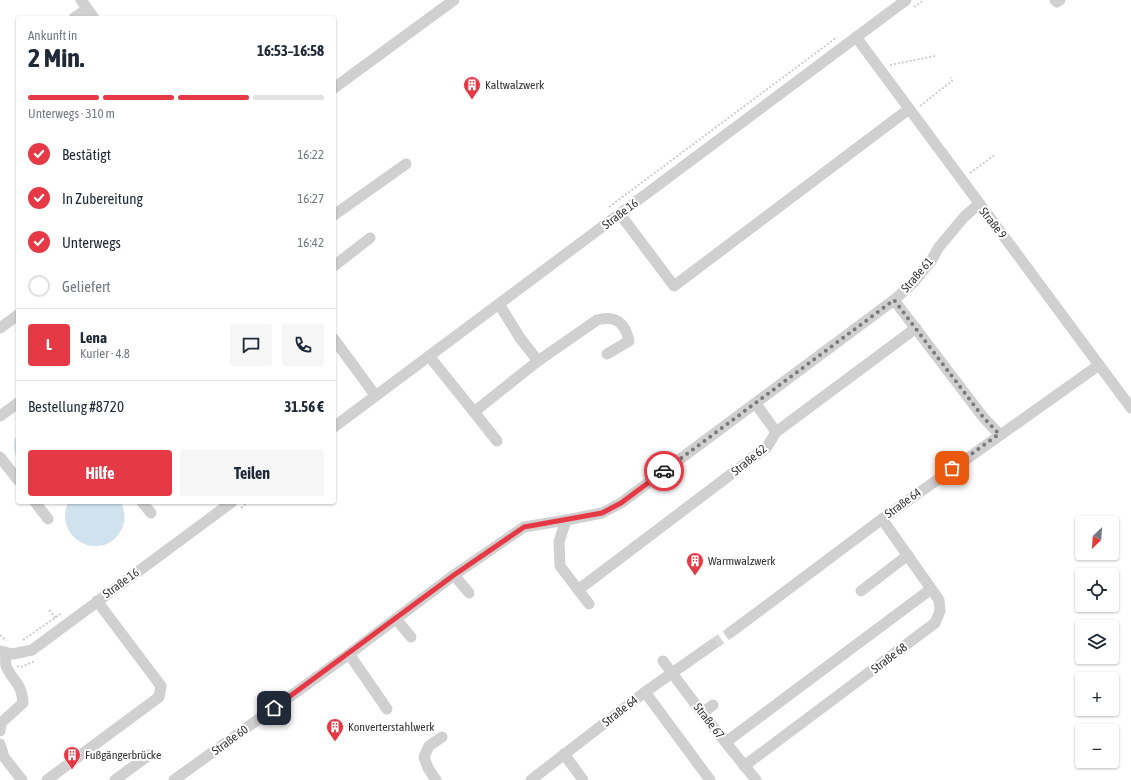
<!DOCTYPE html>
<html lang="de">
<meta charset="utf-8">
<style>
:root{--surface:#fff;--page:#f6f6f7;--text:#1f2937;--muted:#747a83;--line:#e0e1e3;--accent:#e63946}
body{margin:0;font-family:"Asap Condensed",sans-serif;background:var(--page);color:var(--text);height:100vh;display:flex;flex-direction:column;font-size:15px;white-space:nowrap}
*{box-sizing:border-box;margin:0}
p{font-size:13px;color:var(--muted)}
.icon{flex:none;width:22px;height:22px;fill:none;stroke:currentColor;stroke-width:2;stroke-linecap:round;stroke-linejoin:round}
.map{position:relative;flex:1;overflow:hidden}
.drawer{position:absolute;left:16px;top:16px;width:320px;height:488px;display:flex;flex-direction:column;background:var(--surface);border-radius:4px;box-shadow:0 1px 3px #0004}
.drawer>*{flex:none}
.needle{width:26px;rotate:205deg}
.tools{position:absolute;left:1075px;top:516px;display:grid;gap:8px}
.tools a{display:grid;place-items:center;width:44px;height:44px;border-radius:4px;background:var(--surface);box-shadow:0 1px 3px #0004;font-size:20px}
.pin{position:absolute;display:grid;place-items:center;width:34px;height:34px;color:#fff;margin:-17px;border-radius:8px;box-shadow:0 2px 6px #0006}
.courier{position:absolute;display:grid;place-items:center;width:40px;height:40px;margin:-20px;border:3px solid #e63946;border-radius:50%;background:#fff;color:#222;box-shadow:0 1px 5px #0007}
.head em{font-style:normal;font-weight:700}
.head div{display:flex;flex-direction:column-reverse}
.head{display:flex;align-items:center;justify-content:space-between;height:68px;padding:0 12px}
h1{font-size:26px;font-weight:700;line-height:30px}
.bar{display:grid;grid-template-columns:repeat(4,1fr);gap:6px 4px;align-content:center;height:48px;padding:0 12px}
.bar i{height:5px;border-radius:3px;background:var(--line)}
.bar .selected{background:var(--accent)}
.bar p{grid-column:span 4}
.line{display:flex;align-items:center;gap:10px;padding:0 12px;border-top:1px solid var(--line)}
.line div{flex:1}
.round{display:grid;place-items:center;flex:none;width:42px;height:42px;border-radius:4px;background:var(--page)}
ol{padding:0 12px;list-style:none}
li{display:flex;align-items:center;gap:12px;height:44px}
li p{margin-inline-start:auto}
li .icon{padding:4px;border-radius:50%;background:var(--accent);color:#fff;stroke-width:4}
li:last-child{color:var(--muted)}
li i{width:22px;height:22px;border:2px solid var(--line);border-radius:50%}
.cta{display:flex;gap:8px;margin-top:auto;padding:8px 12px}
.cta a{flex:1;height:46px;border-radius:4px;background:var(--accent);color:#fff;font-size:16px;font-weight:700;line-height:46px;text-align:center}
.cta a+a{background:var(--page);color:var(--text)}
.map>svg:first-child{display:block}
.water{fill:#cfe2ee}
.lines{fill:none;stroke-linecap:round;stroke-linejoin:round}
.minor-tunnel{stroke:#d6d6d6;stroke-width:11;stroke-dasharray:11 5.5;stroke-linecap:butt}
.path{stroke:#cdcdcd;stroke-width:2;stroke-dasharray:2 2;stroke-linecap:butt}
.minor{stroke:#d0d0d0;stroke-width:11}
.done{stroke:#7a7a7a;stroke-width:4;stroke-dasharray:0 7.2}
.route{stroke:#e63946;stroke-width:5}
.labels{text-anchor:middle;stroke-width:4;stroke-linejoin:round;paint-order:stroke}
.poi-label{font-size:12px;fill:#333;stroke:#fff;text-anchor:start}
.street-label{font-size:12px;fill:#333;stroke:#fff}
</style>
<div class="map">
<svg width="1131" height="780" viewBox="0 0 1131 780">
<rect width="100%" height="100%" fill="#fff"/>
<g class="water">
<path d="M18,431V461C13,451 13,441 18,431Z"/>
<path d="M68,502H121C124,509 126,518 123,526C108,565 52,542 68,502Z"/>
</g>
<g class="lines">
<polyline class="minor-tunnel" points="712,645 731,632"/>
<g class="path">
<polyline points="914,7 924,0"/>
<polyline points="890,65 935,56"/>
<polyline points="920,106 952,81 951,77"/>
<polyline points="970,173 996,154"/>
<polyline points="609,207 837,37"/>
<polyline points="241,508 248,502"/>
<polyline points="49,610 56,618"/>
<polyline points="0,635 6,641"/>
<polyline points="23,640 62,613"/>
<polyline points="17,666 21,667 35,661"/>
</g>
<g class="minor">
<polyline points="81,0 94,18"/>
<polyline points="1055,0 1057,2 1060,0"/>
<polyline points="74,18 87,9"/>
<polyline points="856,37 1131,408"/>
<polyline points="334,88 454,0"/>
<polyline points="620,214 674,286 909,109"/>
<polyline points="334,215 406,164"/>
<polyline points="334,266 370,238"/>
<polyline points="894,300 983,417 999,434"/>
<path d="M499,304L520,338L538,361L597,320C615,315 625,322 629,341L607,354"/>
<polyline points="0,328 18,315"/>
<polyline points="334,339 375,395"/>
<polyline points="429,356 474,412 538,361"/>
<polyline points="756,404 776,432"/>
<polyline points="474,412 497,441"/>
<polyline points="0,416 18,403"/>
<polyline points="334,427 906,0"/>
<polyline points="0,457 18,480"/>
<polyline points="35,502 48,519"/>
<polyline points="142,502 151,513"/>
<polyline points="454,575 469,593"/>
<polyline points="578,590 767,447 776,432 916,328"/>
<polyline points="861,591 908,555"/>
<polyline points="589,604 560,566 559,542 566,520 602,513 621,503 894,300 913,283 931,261 939,247 964,217 979,204"/>
<polyline points="396,619 411,637"/>
<polyline points="731,632 882,519 1099,365"/>
<polyline points="0,651 13,654 32,650 232,502"/>
<polyline points="349,654 387,709"/>
<polyline points="663,661 702,713 756,780"/>
<polyline points="645,692 710,780"/>
<polyline points="702,713 713,705"/>
<path d="M0,731L1,723L23,703C22,682 12,681 6,666C5,662 6,657 6,653"/>
<polyline points="726,742 931,589"/>
<polyline points="0,744 4,757 22,780"/>
<polyline points="564,754 583,780"/>
<polyline points="744,766 935,623 940,611 939,600 882,519"/>
<polyline points="47,780 159,697 161,686 97,601"/>
<polyline points="115,780 149,755"/>
<polyline points="174,780 349,654 454,575 524,527 566,520"/>
<polyline points="436,780 428,768 424,757 429,746 442,737"/>
<polyline points="531,780 645,692 712,645"/>
</g>
</g>
<g class="lines">
<polyline class="done" points="664,471 894,300 983,417 999,434 952,468"/>
<polyline class="route" points="274,708 454,575 524,527 602,513 621,503 664,471"/>
</g>
<defs>
<symbol id="building-pin" viewBox="-11 -11 22 30"><path d="M0 17L-7.5 6A9.5 9.5 0 1 1 7.5 6Z" fill="#e63946" stroke="#fff"/><path d="M-4-6H4V6H1V3H-1V6H-4ZM-2.5-4.3h1.7v1.8h-1.7ZM.8-4.3h1.7v1.8H.8ZM-2.5-1h1.7V.8h-1.7ZM.8-1h1.7V.8H.8Z" fill="#fff"/></symbol>
</defs>
<g fill-rule="evenodd">
<use href="#building-pin" x="462" y="75" width="20" height="27"/>
<use href="#building-pin" x="685" y="551" width="20" height="27"/>
<use href="#building-pin" x="325" y="717" width="20" height="27"/>
<use href="#building-pin" x="62" y="745" width="20" height="27"/>
</g>
<g class="labels">
<g class="poi-label">
<text x="485" y="89">Kaltwalzwerk</text>
<text x="708" y="565">Warmwalzwerk</text>
<text x="348" y="731">Konverterstahlwerk</text>
<text x="85" y="759">Fußgängerbrücke</text>
</g>
<g class="street-label">
<text transform="translate(620 214) rotate(-37)" y="4">Straße 16</text>
<text transform="translate(993 223) rotate(52)" y="4">Straße 9</text>
<text transform="translate(917 275) rotate(-49)" y="4">Straße 61</text>
<text transform="translate(749 460) rotate(-39)" y="4">Straße 62</text>
<text transform="translate(903 503) rotate(-36)" y="4">Straße 64</text>
<text transform="translate(121 583) rotate(-36)" y="4">Straße 16</text>
<text transform="translate(889 658) rotate(-37)" y="4">Straße 68</text>
<text transform="translate(620 711) rotate(-38)" y="4">Straße 64</text>
<text transform="translate(709 721) rotate(52)" y="4">Straße 67</text>
<text transform="translate(230 740) rotate(-36)" y="4">Straße 60</text>
</g>
</g>
</svg>
<div class="tools">
<a><svg class="needle" viewBox="-14 -14 28 28"><path d="M0-13l5 13h-10z" fill="#e53935"/><path d="M0 13l5-13h-10z" fill="#747a83"/></svg></a>
<a><svg class="icon" aria-label="locate" viewBox="0 0 24 24"><circle cx="12" cy="12" r="6"/><path d="M12 2v4M12 18v4M2 12h4M18 12h4"/></svg></a>
<a><svg class="icon" aria-label="layers" viewBox="0 0 24 24"><path d="M12 4l9 5-9 5-9-5zM3 14l9 5 9-5"/></svg></a>
<a>+</a>
<a>−</a>
</div>
<div class="pin" style="left:952px;top:468px;background:#ea580c"><svg class="icon" aria-label="bag" viewBox="0 0 24 24"><path d="M5 8h14l-1 12H6zM9 8a3 3 0 0 1 6 0"/></svg></div>
<div class="pin" style="left:274px;top:708px;background:#1f2937"><svg class="icon" aria-label="home" viewBox="0 0 24 24"><path d="M3 11l9-7 9 7M6 9v11h12V9"/></svg></div>
<div class="courier" style="left:664px;top:471px"><svg class="icon" aria-label="car" viewBox="0 0 24 24"><path d="M5 17H2v-5l4-1 3-4h7l3 4 3 1v5h-3M9 17h6M6 11h13"/><circle cx="7" cy="17" r="2"/><circle cx="17" cy="17" r="2"/></svg></div>
<section class="drawer">
<div class="head"><div><h1>2 Min.</h1><p>Ankunft in</p></div><em>16:53–16:58</em></div>
<div class="bar"><i class="selected"></i><i class="selected"></i><i class="selected"></i><i></i><p>Unterwegs · 310 m</p></div>
<ol>
<li><svg class="icon" aria-label="check" viewBox="0 0 24 24"><path d="M5 12l5 5 9-10"/></svg>Bestätigt<p>16:22</p></li>
<li><svg class="icon" aria-label="check" viewBox="0 0 24 24"><path d="M5 12l5 5 9-10"/></svg>In Zubereitung<p>16:27</p></li>
<li><svg class="icon" aria-label="check" viewBox="0 0 24 24"><path d="M5 12l5 5 9-10"/></svg>Unterwegs<p>16:42</p></li>
<li><i></i>Geliefert</li>
</ol>
<div class="line" style="height:72px"><b class="round" style="background:var(--accent);color:#fff">L</b><div><b>Lena</b><p>Kurier · 4.8</p></div><a class="round"><svg class="icon" aria-label="chat" viewBox="0 0 24 24"><path d="M4 5h16v11H9l-5 4z"/></svg></a><a class="round"><svg class="icon" aria-label="phone" viewBox="0 0 24 24"><path d="M5 4h4l2 5-3 2q2 4 5 5l2-3 5 2v4C11 20 4 13 5 4z"/></svg></a></div>
<div class="line" style="height:52px"><div>Bestellung #8720</div><b>31.56 €</b></div>
<div class="cta"><a>Hilfe</a><a>Teilen</a></div>
</section>
</div>
